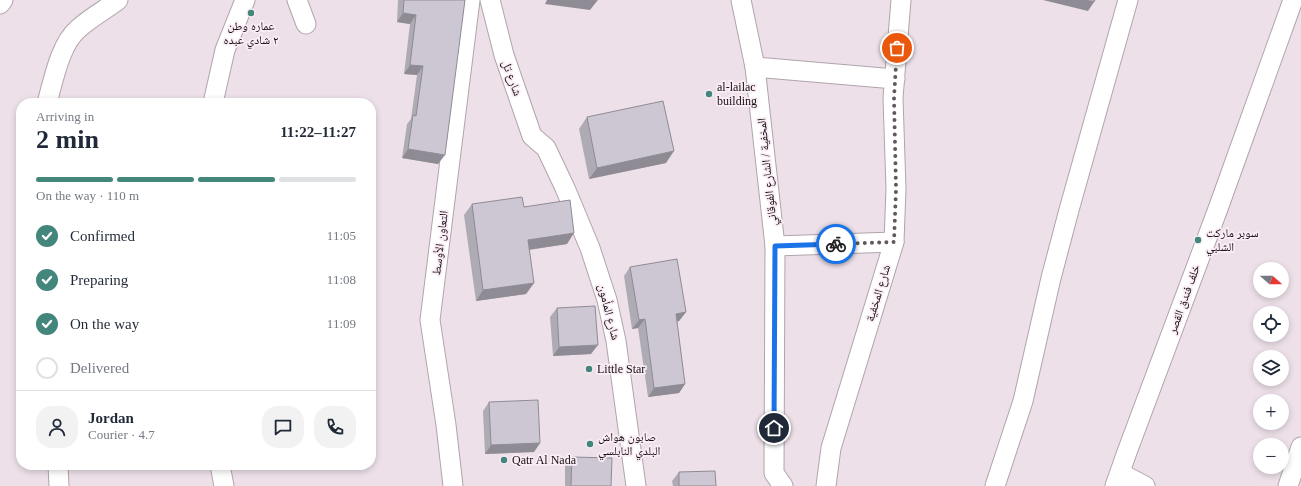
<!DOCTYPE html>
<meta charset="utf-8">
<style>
:root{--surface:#fff;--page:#f2f2f3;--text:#1f2937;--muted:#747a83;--line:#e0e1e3;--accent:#43877c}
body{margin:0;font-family:"Times New Roman","Noto Naskh Arabic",serif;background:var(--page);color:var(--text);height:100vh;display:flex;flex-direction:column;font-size:15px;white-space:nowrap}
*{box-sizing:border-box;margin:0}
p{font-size:13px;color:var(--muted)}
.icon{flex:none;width:22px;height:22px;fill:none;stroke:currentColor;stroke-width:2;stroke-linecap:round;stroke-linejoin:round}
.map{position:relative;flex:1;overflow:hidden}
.details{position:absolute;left:16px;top:98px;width:360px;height:372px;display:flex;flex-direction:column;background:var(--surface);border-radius:16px;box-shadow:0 2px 6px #0003}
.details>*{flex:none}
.needle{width:26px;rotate:111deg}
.tools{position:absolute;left:1253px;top:262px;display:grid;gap:8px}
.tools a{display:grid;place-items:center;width:36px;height:36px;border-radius:50%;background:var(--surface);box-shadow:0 2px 6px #0003;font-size:20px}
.pin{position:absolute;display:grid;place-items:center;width:34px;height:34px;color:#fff;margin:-17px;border:2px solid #fff;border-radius:50%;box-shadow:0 1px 4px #0007}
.courier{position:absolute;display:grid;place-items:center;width:40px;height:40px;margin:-20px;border:3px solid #1a73e8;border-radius:50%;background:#fff;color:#222;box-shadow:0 1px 5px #0007}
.summary em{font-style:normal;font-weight:800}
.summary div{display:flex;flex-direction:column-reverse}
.summary{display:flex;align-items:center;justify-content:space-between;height:68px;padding:0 20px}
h1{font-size:26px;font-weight:800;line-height:30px}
.bar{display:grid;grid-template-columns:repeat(4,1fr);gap:6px 4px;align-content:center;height:48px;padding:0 20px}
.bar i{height:5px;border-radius:3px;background:var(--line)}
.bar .selected{background:var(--accent)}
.bar p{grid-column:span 4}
.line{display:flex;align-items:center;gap:10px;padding:0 20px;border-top:1px solid var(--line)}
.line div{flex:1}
.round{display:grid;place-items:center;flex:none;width:42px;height:42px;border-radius:16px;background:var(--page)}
ol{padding:0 20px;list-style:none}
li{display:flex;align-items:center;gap:12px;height:44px}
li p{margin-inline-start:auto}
li .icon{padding:4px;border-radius:50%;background:var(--accent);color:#fff;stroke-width:4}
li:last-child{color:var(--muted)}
li i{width:22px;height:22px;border:2px solid var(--line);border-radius:50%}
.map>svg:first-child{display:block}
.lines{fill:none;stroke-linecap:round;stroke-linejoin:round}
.minor-casing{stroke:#b0a4ac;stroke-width:21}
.minor{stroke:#fff;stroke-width:19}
.wall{fill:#afabb5}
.shaded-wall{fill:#8f8b94}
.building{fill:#ccc7d3;stroke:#8f8b94}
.done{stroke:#60585d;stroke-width:4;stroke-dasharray:0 7.2}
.route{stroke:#1a73e8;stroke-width:5}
.poi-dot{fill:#43877c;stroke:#fbedf6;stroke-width:1.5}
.labels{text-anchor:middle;stroke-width:3.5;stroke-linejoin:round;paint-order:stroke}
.poi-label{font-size:12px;fill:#140f12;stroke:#fbedf6;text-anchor:start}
.street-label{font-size:12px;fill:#140f12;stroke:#fbedf6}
</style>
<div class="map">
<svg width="1301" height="486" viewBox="0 0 1301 486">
<rect width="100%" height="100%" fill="#ede0e9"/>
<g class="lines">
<defs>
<g id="minor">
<polyline points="297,0 306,24"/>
<polyline points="490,0 504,55 532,136 546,148 565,188 590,248 607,300 616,341 636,486"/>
<polyline points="741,0 755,67 775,246 774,473 783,486"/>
<polyline points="0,4 3,0"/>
<polyline points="755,67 895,79"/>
<path d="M47,103C53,82 60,44 78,29C90,18 105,10 118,0"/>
<polyline points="213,103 225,50 245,0"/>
<polyline points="775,246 894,242"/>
<polyline points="58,465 59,486"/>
<polyline points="220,465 224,486"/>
<polyline points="1120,473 1145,486"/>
<polyline points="453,486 446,425 430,320 470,0"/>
<polyline points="826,486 831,448 894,242 896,189 893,98 901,0"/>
<polyline points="995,486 1023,401 1051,278 1069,210 1128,0"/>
<polyline points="1115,486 1127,452 1219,206 1293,0"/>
<polyline points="1288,486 1301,447"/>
</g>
</defs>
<use href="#minor" class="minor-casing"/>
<use href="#minor" class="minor"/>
</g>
<g class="wall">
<polygon points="398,0 465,0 438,164 402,158 407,124 411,119 417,75 404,74 410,24 397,22"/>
<polygon points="587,117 666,163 589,179 579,129"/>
<polygon points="472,204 524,207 567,244 529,250 534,283 526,294 476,301 464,215"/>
<polygon points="630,267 686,312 679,321 677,322 685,384 679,393 648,397 638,328 632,329 624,276"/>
<polygon points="557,308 591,354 553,356 550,317"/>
<polygon points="489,402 540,443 534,452 485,454 483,411"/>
<polygon points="572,457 611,486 565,486 565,466"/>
<polygon points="679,472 716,486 673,486 672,481"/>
</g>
<g class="shaded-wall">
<polygon points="547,0 588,0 597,1 590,10 545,4"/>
<polygon points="1043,0 1085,0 1094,2 1088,11"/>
<polygon points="403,13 416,15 410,24 397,22"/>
<polygon points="410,65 423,66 417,75 404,74"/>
<polygon points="408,149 445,155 438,164 402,158"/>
<polygon points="674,151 666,163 589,179 597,168"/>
<polygon points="574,233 567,244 520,251 528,240"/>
<polygon points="534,283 526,294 476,301 483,290"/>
<polygon points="686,312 679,321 669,323 676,314"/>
<polygon points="645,319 638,328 632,329 639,320"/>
<polygon points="598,345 591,354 553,356 559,347"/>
<polygon points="685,384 679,393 648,397 654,388"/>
<polygon points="540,443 534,452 485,454 491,445"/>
</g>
<g class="building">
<polygon points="404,0 465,0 445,155 408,149 413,115 416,116 423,66 410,65 416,15 403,13"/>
<polygon points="588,0 597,0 597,1"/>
<polygon points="1085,0 1095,0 1094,2"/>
<polygon points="663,101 674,151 597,168 587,117"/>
<polygon points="522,197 524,207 570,200 574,233 528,240 534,283 483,290 472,204"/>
<polygon points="677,259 686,312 676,314 685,384 654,388 645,319 639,320 630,267"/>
<polygon points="595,306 598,345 559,347 557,308"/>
<polygon points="538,400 540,443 491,445 489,402"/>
<polygon points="572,457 612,458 611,486 571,486"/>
<polygon points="715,471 716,486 679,486 679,472"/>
</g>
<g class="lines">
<polyline class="done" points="836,244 894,242 896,189 894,98 897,48"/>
<polyline class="route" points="774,428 775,246 836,244"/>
</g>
<g class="poi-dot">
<circle cx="251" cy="13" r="4"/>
<circle cx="709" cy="94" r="4"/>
<circle cx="1198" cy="240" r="4"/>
<circle cx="589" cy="369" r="4"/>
<circle cx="590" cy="444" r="4"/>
<circle cx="504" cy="460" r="4"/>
</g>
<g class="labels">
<g class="poi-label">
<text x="251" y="30" text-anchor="middle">عماره وطن<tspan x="251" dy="14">٢ شادي عبده</tspan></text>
<text x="717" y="91">al-lailac<tspan x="717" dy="14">building</tspan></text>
<text x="1206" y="237">سوبر ماركت<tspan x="1206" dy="14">الشلبي</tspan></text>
<text x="597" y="373">Little Star</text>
<text x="598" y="441">صابون هواش<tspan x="598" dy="14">البلدي النابلسي</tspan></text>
<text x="512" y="464">Qatr Al Nada</text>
</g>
<g class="street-label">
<text transform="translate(512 78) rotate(70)" y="4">شارع تل</text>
<text transform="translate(767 172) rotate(-96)" y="4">المخفية / الشارع الفوقاني</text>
<text transform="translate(440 243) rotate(-83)" y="4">التعاون الأوسط</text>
<text transform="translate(878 293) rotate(-73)" y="4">شارع المخفية</text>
<text transform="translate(1184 299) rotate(-70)" y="4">خلف فندق القصر</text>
<text transform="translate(609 312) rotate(76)" y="4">شارع المأمون</text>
</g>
</g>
</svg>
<div class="tools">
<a><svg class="needle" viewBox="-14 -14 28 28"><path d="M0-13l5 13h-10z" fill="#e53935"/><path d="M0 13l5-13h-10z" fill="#747a83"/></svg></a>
<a><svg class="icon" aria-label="locate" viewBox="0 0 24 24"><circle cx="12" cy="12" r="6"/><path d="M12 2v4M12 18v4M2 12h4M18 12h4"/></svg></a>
<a><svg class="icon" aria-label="layers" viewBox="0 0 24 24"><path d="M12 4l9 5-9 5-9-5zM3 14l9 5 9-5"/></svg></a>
<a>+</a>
<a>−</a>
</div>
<div class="pin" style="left:897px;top:48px;background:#ea580c"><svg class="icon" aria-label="bag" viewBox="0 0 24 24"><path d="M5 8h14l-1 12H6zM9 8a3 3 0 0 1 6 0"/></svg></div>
<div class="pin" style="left:774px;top:428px;background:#1f2937"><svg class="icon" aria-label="home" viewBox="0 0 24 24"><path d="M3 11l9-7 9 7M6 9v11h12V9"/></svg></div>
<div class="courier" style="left:836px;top:244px"><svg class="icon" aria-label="bike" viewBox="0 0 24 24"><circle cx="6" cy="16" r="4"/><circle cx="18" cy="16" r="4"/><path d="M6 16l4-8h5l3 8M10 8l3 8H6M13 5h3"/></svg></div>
<section class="details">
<div class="summary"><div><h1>2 min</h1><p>Arriving in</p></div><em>11:22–11:27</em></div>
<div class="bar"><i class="selected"></i><i class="selected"></i><i class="selected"></i><i></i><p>On the way · 110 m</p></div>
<ol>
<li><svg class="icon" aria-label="check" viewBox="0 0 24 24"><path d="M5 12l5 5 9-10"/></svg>Confirmed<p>11:05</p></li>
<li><svg class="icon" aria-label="check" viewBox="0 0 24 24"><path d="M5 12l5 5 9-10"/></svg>Preparing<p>11:08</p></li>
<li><svg class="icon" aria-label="check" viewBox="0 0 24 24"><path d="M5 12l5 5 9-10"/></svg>On the way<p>11:09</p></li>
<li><i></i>Delivered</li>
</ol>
<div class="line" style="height:72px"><a class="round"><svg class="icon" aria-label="person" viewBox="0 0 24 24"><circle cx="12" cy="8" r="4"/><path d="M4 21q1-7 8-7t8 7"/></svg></a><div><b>Jordan</b><p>Courier · 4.7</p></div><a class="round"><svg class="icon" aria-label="chat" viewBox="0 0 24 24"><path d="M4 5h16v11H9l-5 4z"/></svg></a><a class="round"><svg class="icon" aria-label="phone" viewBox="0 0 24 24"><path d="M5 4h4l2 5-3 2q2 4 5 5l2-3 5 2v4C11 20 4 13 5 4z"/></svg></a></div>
</section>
</div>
